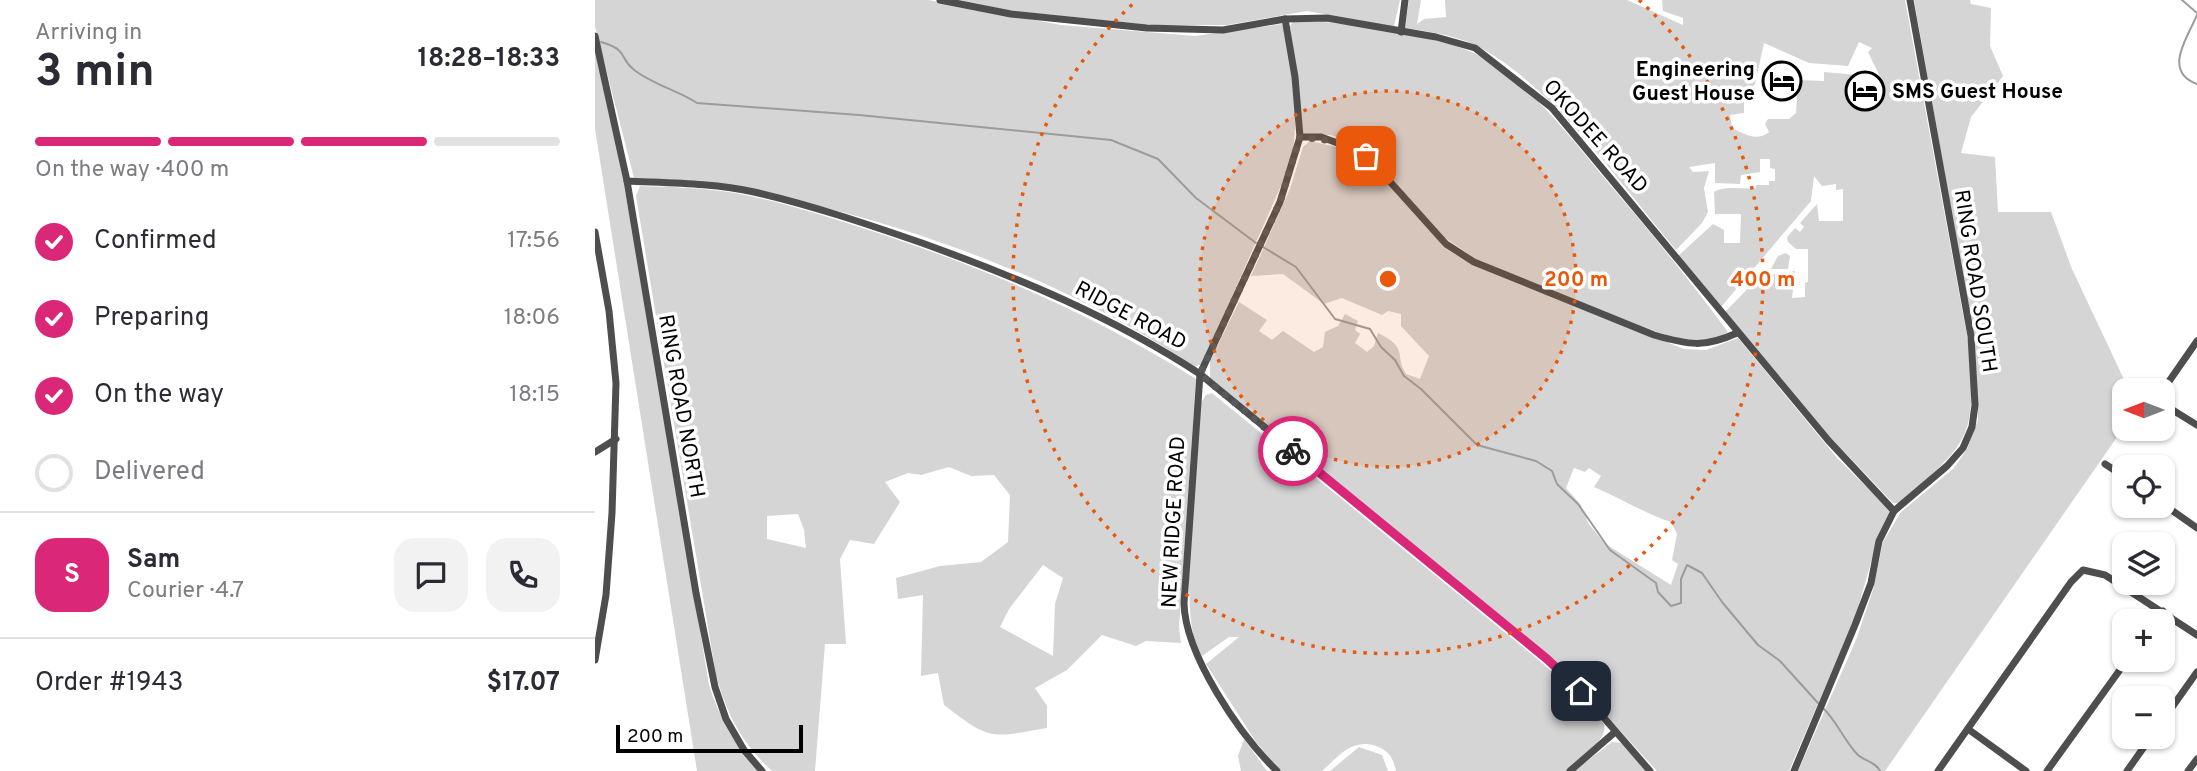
<!DOCTYPE html>
<meta charset="utf-8">
<style>
:root{--surface:#fff;--page:#f2f2f3;--text:#2b2b33;--muted:#7c7c81;--line:#e1e1e2;--accent:#db2777}
body{margin:0;font-family:Overpass,sans-serif;background:var(--page);color:var(--text);height:100vh;display:flex;flex-direction:column;font-size:26px;white-space:nowrap}
*{box-sizing:border-box;margin:0}
p{font-size:23px;color:var(--muted)}
.icon{flex:none;width:38px;height:38px;fill:none;stroke:currentColor;stroke-width:2;stroke-linecap:round;stroke-linejoin:round}
.map{position:relative;flex:1;overflow:hidden}
.details{display:flex;flex-direction:column;background:var(--surface);width:595px}
.details>*{flex:none}
.needle{width:46px;rotate:270deg}
.fabs{position:absolute;left:1517px;top:378px;display:grid;gap:14px}
.fabs a{display:grid;place-items:center;width:63px;height:63px;border-radius:14px;background:var(--surface);box-shadow:0 2px 5px #0004;font-size:35px}
.scale{position:absolute;left:21px;bottom:18px;width:187px;box-sizing:border-box;padding-left:7px;border:4px solid #000;border-top:0;font-size:19px;line-height:24px;white-space:nowrap;color:#000;-webkit-text-stroke:5px #fff;paint-order:stroke}
.pin{position:absolute;display:grid;place-items:center;width:60px;height:60px;color:#fff;margin:-30px;border-radius:14px;box-shadow:0 4px 10px #0006}
.courier{position:absolute;display:grid;place-items:center;width:70px;height:70px;margin:-35px;border:5px solid #db2777;border-radius:50%;background:#fff;color:#222;box-shadow:0 2px 9px #0007}
.headline em{font-style:normal;font-weight:700}
.headline div{display:flex;flex-direction:column-reverse}
.headline{display:flex;align-items:center;justify-content:space-between;height:119px;padding:0 35px}
h1{font-size:46px;font-weight:700;line-height:52px}
.bar{display:grid;grid-template-columns:repeat(4,1fr);gap:10px 7px;align-content:center;height:84px;padding:0 35px}
.bar i{height:9px;border-radius:5px;background:var(--line)}
.bar .on{background:var(--accent)}
.bar p{grid-column:span 4}
.line{display:flex;align-items:center;gap:18px;padding:0 35px;border-top:2px solid var(--line)}
.line div{flex:1}
.round{display:grid;place-items:center;flex:none;width:74px;height:74px;border-radius:21px;background:var(--page)}
ol{padding:0 35px;list-style:none}
li{display:flex;align-items:center;gap:21px;height:77px}
li p{margin-inline-start:auto}
li .icon{padding:7px;border-radius:50%;background:var(--accent);color:#fff;stroke-width:4}
li:last-child{color:var(--muted)}
li i{width:38px;height:38px;border:4px solid var(--line);border-radius:50%}
main{display:flex;flex:1;min-height:0}
.map>svg:first-child{display:block}
.green{fill:#d5d5d5;fill-rule:evenodd}
.lines{fill:none;stroke-linecap:round;stroke-linejoin:round}
.stream{stroke:#9c9c9c;stroke-width:2}
.minor{stroke:#4e4e4e;stroke-width:7}
.done{stroke:#595959;stroke-width:7;stroke-dasharray:0 12.6}
.route{stroke:#db2777;stroke-width:9}
.ring{fill:none;stroke:#e8590c;stroke-width:3.5;stroke-dasharray:3.5 7}
.labels{text-anchor:middle;stroke-width:7;stroke-linejoin:round;paint-order:stroke}
.poi-label{font-size:21px;font-weight:bold;fill:#000;stroke:#fff;text-anchor:end}
.street-label{font-size:21px;fill:#000;stroke:#fff}
.centre{fill:#e8590c;stroke:#fff;stroke-width:3.5}
.ring-label{font-size:21px;text-anchor:middle;font-weight:bold;fill:#e8590c;stroke:#fff;stroke-width:7;stroke-linejoin:round;paint-order:stroke}
</style>
<main>
<section class="details">
<div class="headline"><div><h1>3 min</h1><p>Arriving in</p></div><em>18:28–18:33</em></div>
<div class="bar"><i class="on"></i><i class="on"></i><i class="on"></i><i></i><p>On the way · 400 m</p></div>
<ol>
<li><svg class="icon" aria-label="check" viewBox="0 0 24 24"><path d="M5 12l5 5 9-10"/></svg>Confirmed<p>17:56</p></li>
<li><svg class="icon" aria-label="check" viewBox="0 0 24 24"><path d="M5 12l5 5 9-10"/></svg>Preparing<p>18:06</p></li>
<li><svg class="icon" aria-label="check" viewBox="0 0 24 24"><path d="M5 12l5 5 9-10"/></svg>On the way<p>18:15</p></li>
<li><i></i>Delivered</li>
</ol>
<div class="line" style="height:126px"><b class="round" style="background:var(--accent);color:#fff">S</b><div><b>Sam</b><p>Courier · 4.7</p></div><a class="round"><svg class="icon" aria-label="chat" viewBox="0 0 24 24"><path d="M4 5h16v11H9l-5 4z"/></svg></a><a class="round"><svg class="icon" aria-label="phone" viewBox="0 0 24 24"><path d="M5 4h4l2 5-3 2q2 4 5 5l2-3 5 2v4C11 20 4 13 5 4z"/></svg></a></div>
<div class="line" style="height:91px"><div>Order #1943</div><b>$17.07</b></div>
</section>
<div class="map">
<svg width="1602" height="771" viewBox="0 0 1602 771">
<rect width="100%" height="100%" fill="#fff"/>
<g class="green">
<path d="M0,0H333L466,25L600,36L687,24C701,66 704,120 696,163L607,364L599,367C457,267 213,184 39,178L0,26Z"/>
<polygon points="363,0 805,0 799,26 796,26 712,11 632,25 557,25 418,11"/>
<path d="M814,0H826L822,24L829,19L851,17L850,0H1032L1088,25V18L1068,11L1067,0H1310L1373,341C1382,438 1376,441 1304,503H1298L1225,426L1130,312L1165,276L1200,271L1197,298L1210,297V283L1213,282V249H1201L1193,242L1192,237L1200,228L1205,232L1209,227L1205,223L1222,204L1224,221H1248V189L1241,190V184L1227,186L1219,176L1216,201L1126,307L1083,256L1118,224L1129,230V243H1145L1146,214H1120L1119,192C1130,185 1148,190 1161,188V185H1174V181H1180V169L1175,168V159H1165V172L1146,175L1145,184L1120,183V163L1094,167L1098,172L1114,171L1109,188L1113,212L1107,223L1081,250C1025,184 956,82 878,44C857,35 832,31 810,28ZM1264,42L1277,48L1273,52L1285,77L1229,72V81L1203,80L1201,113L1194,119H1173L1170,124L1174,132C1162,142 1149,134 1137,128L1135,115L1149,113V96L1160,84L1169,43L1214,63L1253,66Z"/>
<polygon points="1319,0 1375,0 1376,4 1396,8 1395,46 1408,76 1376,117 1366,153 1400,157 1403,212 1456,212 1477,269 1534,390 1530,390 1529,427 1290,771 1203,771 1261,640 1278,590 1288,542 1306,512 1359,468 1372,449 1383,420 1380,344"/>
<path d="M699,20C740,21 845,36 881,54C935,83 972,133 1010,179C1053,229 1094,279 1133,332L1122,339L1100,342L1064,333L888,264L849,237L766,145L736,135L708,134L695,26Z"/>
<path d="M0,51L13,100L41,250L114,685C124,719 142,744 164,771H102L0,129Z"/>
<path d="M715,141L750,149L773,162L853,250L875,263L1089,349L1111,350L1143,338L1243,459L1294,509L1295,513L1283,537L1261,615L1194,771H1062L964,664L615,378V361L644,302L672,320L664,331L677,340L688,331L719,352L728,347L730,332L743,326L750,314L763,321L760,330L765,334L760,343L772,352L779,346L783,333C814,348 799,355 811,374L825,379L834,356L806,326V314L793,311L787,315L747,298L729,304L688,274L656,276L695,189L708,147ZM979,468L990,472L994,468L1006,476L999,487C1026,498 1048,513 1076,522L1082,534L1077,560L1083,564L1076,585L1009,543L993,523L986,505L971,488Z"/>
<path d="M45,186C76,187 109,188 140,193C189,202 236,218 283,233C395,270 501,316 601,379L584,627L586,643L551,641L541,646L507,635L472,670L440,688L452,706V728C395,738 396,741 349,705L343,673L326,676L328,595L303,599L301,578L345,566L386,562L413,542L415,495L399,475L376,476L354,467L326,475L313,473L290,482L305,502L279,544L255,540L245,559L251,644H230L220,771H177C147,743 132,715 121,675L41,196ZM203,514L209,530L211,548L172,539V516ZM448,565L468,578L460,604L458,656L405,627L414,609Z"/>
<polygon points="1191,253 1195,256 1193,269 1176,269 1183,256"/>
<path d="M617,393L941,658L975,687L1009,724C1013,742 982,760 970,771H801C798,757 794,751 781,746C757,738 744,756 727,771H686L661,742L611,664L644,637H634L607,656C580,623 603,451 606,403L611,395Z"/>
<polygon points="649,739 672,771 646,771 643,756"/>
<polygon points="1017,742 1026,743 1051,771 979,771"/>
<polygon points="764,747 787,755 793,771 735,771"/>
</g>
<g class="lines">
<g class="stream">
<polyline points="1587,0 1602,13"/>
<path d="M1602,15C1593,37 1567,71 1602,84"/>
<path d="M6,42C34,50 24,58 38,69C56,84 82,90 102,103L264,115L516,140L563,159L601,198L661,243"/>
<polyline points="668,247 701,267 740,319 775,329 786,347 800,360 809,376 826,389 882,445 941,461 957,471 962,484 983,504 1015,550 1061,583 1063,592 1076,606 1086,603 1086,579 1092,565 1107,573 1127,602 1163,645 1185,661 1223,703"/>
<path d="M1227,707C1242,721 1248,739 1262,754C1270,762 1280,761 1285,771"/>
</g>
<g class="minor">
<polyline points="345,0 416,14 552,28 628,30 690,19 732,18 841,37 880,48 957,108 1233,440 1299,511"/>
<polyline points="806,32 810,0"/>
<polyline points="0,36 32,181 101,593 120,687 131,719 149,750 167,771"/>
<path d="M705,137H726L762,150L789,175L851,244L879,262L1059,335C1094,345 1109,348 1142,333"/>
<path d="M32,181C74,183 119,183 159,192C216,205 272,224 327,243C424,278 518,317 605,374L952,659L984,689L1055,771"/>
<polyline points="0,232 14,311 21,383 17,513 11,595 0,660"/>
<polyline points="1568,390 1602,341"/>
<polyline points="1568,404 1602,425"/>
<polyline points="0,452 21,439"/>
<polyline points="1510,464 1530,477"/>
<polyline points="1568,504 1602,528"/>
<polyline points="1560,621 1568,611"/>
<polyline points="1568,720 1602,672"/>
<polyline points="1373,729 1431,771"/>
<path d="M682,771C645,735 590,655 589,603L605,374L685,202L705,137L700,77L690,19"/>
<polyline points="975,771 1020,732"/>
<polyline points="1199,771 1260,625 1276,583 1284,541 1299,511 1352,466 1368,448 1377,427 1380,405 1376,336 1315,0"/>
<polyline points="1343,771 1476,582 1488,570 1510,575 1602,635"/>
<polyline points="1452,771 1532,660"/>
<polyline points="1532,771 1556,737"/>
<polyline points="1593,771 1602,759"/>
</g>
</g>
<g class="lines">
<polyline class="done" points="698,451 605,374 685,202 705,137 739,141 771,156"/>
<polyline class="route" points="698,451 952,659 986,691"/>
</g>
<circle cx="793" cy="279" r="188" fill="#e8590c" fill-opacity=".12"/>
<g class="ring">
<circle cx="793" cy="279" r="188"/>
<path d="M1044 0A375 375 0 1 1 542 0"/>
</g>
<defs>
<symbol id="hotel-ring" viewBox="-11 -11 22 22"><circle r="9.5" fill="#fff" stroke="#000" stroke-width="1.5"/><path d="M-6-4.5h1.5V1H6V5H4.5V3h-9V5H-6ZM-4 0a1.8 1.8 0 1 1 3.6 0ZM.5 0V-2.5h3Q6-2.5 6 0Z" fill="#000"/></symbol>
</defs>
<g fill-rule="evenodd">
<use href="#hotel-ring" x="1165" y="59" width="44" height="44"/>
<use href="#hotel-ring" x="1248" y="69" width="44" height="44"/>
</g>
<g class="labels">
<g class="poi-label">
<text x="1160" y="76">Engineering<tspan x="1160" dy="24">Guest House</tspan></text>
<text x="1297" y="98" text-anchor="start">SMS Guest House</text>
</g>
<g class="street-label">
<text transform="translate(1001 136) rotate(48)" y="7">OKODEE ROAD</text>
<text transform="translate(1381 281) rotate(81)" y="7">RING ROAD SOUTH</text>
<text transform="translate(536 315) rotate(28)" y="7">RIDGE ROAD</text>
<text transform="translate(87 406) rotate(80)" y="7">RING ROAD NORTH</text>
<text transform="translate(578 522) rotate(-87)" y="7">NEW RIDGE ROAD</text>
</g>
</g>
<circle cx="793" cy="279" r="10" class="centre"/>
<g class="ring-label">
<text x="981" y="286">200 m</text>
<text x="1168" y="286">400 m</text>
</g>
</svg>
<div class="fabs">
<a><svg class="needle" viewBox="-14 -14 28 28"><path d="M0-13l5 13h-10z" fill="#e53935"/><path d="M0 13l5-13h-10z" fill="#7c7c81"/></svg></a>
<a><svg class="icon" aria-label="locate" viewBox="0 0 24 24"><circle cx="12" cy="12" r="6"/><path d="M12 2v4M12 18v4M2 12h4M18 12h4"/></svg></a>
<a><svg class="icon" aria-label="layers" viewBox="0 0 24 24"><path d="M12 4l9 5-9 5-9-5zM3 14l9 5 9-5"/></svg></a>
<a>+</a>
<a>−</a>
</div>
<div class="scale">200 m</div>
<div class="pin" style="left:771px;top:156px;background:#ea580c"><svg class="icon" aria-label="bag" viewBox="0 0 24 24"><path d="M5 8h14l-1 12H6zM9 8a3 3 0 0 1 6 0"/></svg></div>
<div class="pin" style="left:986px;top:691px;background:#1f2937"><svg class="icon" aria-label="home" viewBox="0 0 24 24"><path d="M3 11l9-7 9 7M6 9v11h12V9"/></svg></div>
<div class="courier" style="left:698px;top:451px"><svg class="icon" aria-label="bike" viewBox="0 0 24 24"><circle cx="6" cy="16" r="4"/><circle cx="18" cy="16" r="4"/><path d="M6 16l4-8h5l3 8M10 8l3 8H6M13 5h3"/></svg></div>
</div>
</main>
